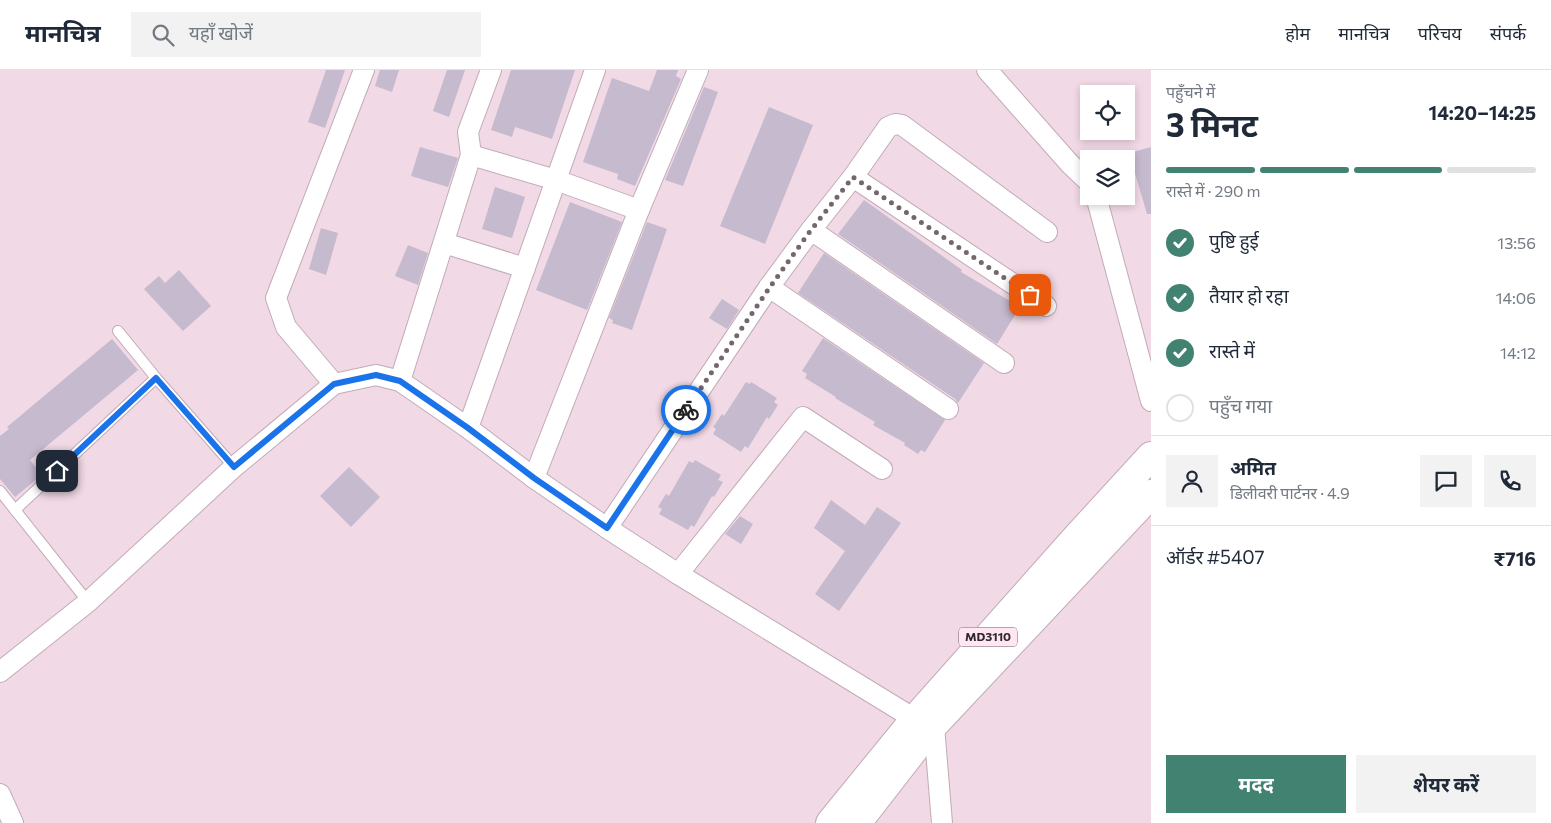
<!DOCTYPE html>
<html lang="hi">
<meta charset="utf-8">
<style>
:root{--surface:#fff;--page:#f2f2f3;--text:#1f2937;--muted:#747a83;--line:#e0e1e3;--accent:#418271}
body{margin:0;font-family:Commissioner,"Noto Sans Devanagari",sans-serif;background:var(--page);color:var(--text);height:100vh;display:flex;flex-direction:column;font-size:19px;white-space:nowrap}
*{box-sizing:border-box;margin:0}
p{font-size:16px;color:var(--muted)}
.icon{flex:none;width:28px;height:28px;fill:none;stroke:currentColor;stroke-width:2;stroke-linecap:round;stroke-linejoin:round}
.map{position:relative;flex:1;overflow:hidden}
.sheet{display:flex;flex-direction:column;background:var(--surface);width:400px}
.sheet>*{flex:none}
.fabs{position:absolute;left:1080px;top:15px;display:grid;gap:10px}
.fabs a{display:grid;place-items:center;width:55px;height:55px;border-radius:0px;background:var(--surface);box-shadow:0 2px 8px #0003;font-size:25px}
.pin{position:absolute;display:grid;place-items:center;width:42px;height:42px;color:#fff;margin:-21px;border-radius:10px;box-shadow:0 2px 8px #0006}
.courier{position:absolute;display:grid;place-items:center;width:50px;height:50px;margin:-25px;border:4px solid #1a73e8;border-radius:50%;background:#fff;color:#222;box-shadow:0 1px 6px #0007}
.summary em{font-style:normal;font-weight:700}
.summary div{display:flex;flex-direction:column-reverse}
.summary{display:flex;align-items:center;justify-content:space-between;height:85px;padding:0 15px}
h1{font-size:32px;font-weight:700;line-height:38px}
.bar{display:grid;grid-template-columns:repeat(4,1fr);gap:8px 5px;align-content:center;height:60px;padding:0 15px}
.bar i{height:6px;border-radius:4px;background:var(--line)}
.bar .selected{background:var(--accent)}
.bar p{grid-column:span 4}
.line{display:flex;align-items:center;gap:12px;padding:0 15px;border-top:1px solid var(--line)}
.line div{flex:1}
.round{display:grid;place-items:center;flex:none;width:52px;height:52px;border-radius:0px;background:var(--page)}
ol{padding:0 15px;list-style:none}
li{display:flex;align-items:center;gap:15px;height:55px}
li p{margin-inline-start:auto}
li .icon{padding:5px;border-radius:50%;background:var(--accent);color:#fff;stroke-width:4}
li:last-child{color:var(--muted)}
li i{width:28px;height:28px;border:2px solid var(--line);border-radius:50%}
.primary-button{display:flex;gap:10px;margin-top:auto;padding:10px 15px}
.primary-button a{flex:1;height:58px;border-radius:0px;background:var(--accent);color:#fff;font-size:20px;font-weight:700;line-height:58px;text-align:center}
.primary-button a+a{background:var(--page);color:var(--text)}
header{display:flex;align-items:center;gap:30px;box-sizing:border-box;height:70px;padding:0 25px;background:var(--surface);border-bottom:1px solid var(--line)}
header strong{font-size:24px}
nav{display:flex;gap:28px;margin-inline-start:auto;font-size:18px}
.search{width:350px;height:45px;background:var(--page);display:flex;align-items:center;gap:12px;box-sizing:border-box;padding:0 18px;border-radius:0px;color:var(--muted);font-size:19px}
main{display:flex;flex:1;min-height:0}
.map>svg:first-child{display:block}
.building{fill:#c6bace}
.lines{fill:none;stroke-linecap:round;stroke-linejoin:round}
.service-casing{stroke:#c2abb7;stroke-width:12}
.minor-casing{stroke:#c2abb7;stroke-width:22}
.primary-casing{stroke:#c2abb7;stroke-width:30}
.service{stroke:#fff;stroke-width:10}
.minor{stroke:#fff;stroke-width:20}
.primary{stroke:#fff;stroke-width:28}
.done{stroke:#74666d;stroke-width:5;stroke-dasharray:0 9}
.route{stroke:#1a73e8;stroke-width:6}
.labels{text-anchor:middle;stroke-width:4.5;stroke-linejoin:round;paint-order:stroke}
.shield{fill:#fee6f2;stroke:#6e6167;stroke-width:1}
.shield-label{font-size:12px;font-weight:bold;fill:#30282c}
</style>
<header>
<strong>मानचित्र</strong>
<div class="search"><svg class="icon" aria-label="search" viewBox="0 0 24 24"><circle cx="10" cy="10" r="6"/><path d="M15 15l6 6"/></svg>यहाँ खोजें</div>
<nav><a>होम</a><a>मानचित्र</a><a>परिचय</a><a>संपर्क</a></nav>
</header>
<main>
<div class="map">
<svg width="1151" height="753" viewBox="0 0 1151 753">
<rect width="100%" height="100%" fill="#f1d9e5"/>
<g class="building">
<polygon points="326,0 345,0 325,58 308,52"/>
<polygon points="380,0 399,0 392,22 375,16"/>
<polygon points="447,0 465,0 449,47 433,41"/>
<polygon points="511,0 575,0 552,69 515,57 512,67 491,60"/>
<polygon points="657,0 678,0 676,6 681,9 635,116 617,109 618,104 583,92 612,8 649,21"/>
<polygon points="704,17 718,22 683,116 665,110"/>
<polygon points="769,37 813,55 765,174 720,156"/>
<polygon points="420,77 458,88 448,117 411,106"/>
<polygon points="1151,77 1151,144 1147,144 1129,83"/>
<polygon points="495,117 525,127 512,168 482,159"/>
<polygon points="864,130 962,200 961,202 1020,237 997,274 838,164"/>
<polygon points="570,132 622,152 587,240 536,220"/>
<polygon points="647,152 667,159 632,260 612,253 613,250 609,248"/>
<polygon points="321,158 338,163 326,205 309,199"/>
<polygon points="408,175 428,183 418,215 395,206"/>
<polygon points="824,183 984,293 958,333 955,329 798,223"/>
<polygon points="179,200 211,236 183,261 144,219 159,206 165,213"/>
<polygon points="722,229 739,240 727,259 709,248"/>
<polygon points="823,268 945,350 925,382 921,380 918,384 904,375 905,373 873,355 875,352 835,328 836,327 805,308 807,304 802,301"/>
<polygon points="112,269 138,300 30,390 42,405 15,427 0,409 0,366 9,359 7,357"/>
<polygon points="746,312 750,314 751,312 777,328 774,332 778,335 769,349 767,347 748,378 745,376 741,382 713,364 716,359 713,357 722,344 724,346"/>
<polygon points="695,390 721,405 718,410 723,412 714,427 712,426 694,457 691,455 688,460 659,444 662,439 658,437 666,424 669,426 689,391 693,393"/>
<polygon points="349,397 380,427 351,457 320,426"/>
<polygon points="831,430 865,455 877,437 901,453 839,541 815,524 845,481 814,458"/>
<polygon points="740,446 753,454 741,474 725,464"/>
</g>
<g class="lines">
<defs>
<g id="service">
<polyline points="118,261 156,308 234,397"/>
<polyline points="0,421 88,532"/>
<polyline points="15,440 156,308"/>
</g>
<g id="minor">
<polyline points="987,0 1070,94 1089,112"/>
<polyline points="471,85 556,110 639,140"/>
<polyline points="853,107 888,57 895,54 902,55 1047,162"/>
<polyline points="1096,126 1151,331"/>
<polyline points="811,160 853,107 1046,236"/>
<polyline points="444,173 525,198"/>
<polyline points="769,217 948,339"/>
<polyline points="400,311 471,85 468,62 491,0"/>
<polyline points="334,314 286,257 276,228 364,0"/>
<polyline points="468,358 595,0"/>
<polyline points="534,408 639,140 698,0"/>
<polyline points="607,458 769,217 811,160 1004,293"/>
<polyline points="678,504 803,347 882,399"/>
<polyline points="0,602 88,532 234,397 334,314 376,305 400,311 468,358 534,408 607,458 678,504 926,656"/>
<polyline points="934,656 942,753"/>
<polyline points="0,724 13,753"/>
</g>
<g id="primary">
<polyline points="830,753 914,650 1074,470 1151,386"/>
<polyline points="857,753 930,659 1151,424"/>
</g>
</defs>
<use href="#service" class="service-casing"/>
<use href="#minor" class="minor-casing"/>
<use href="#primary" class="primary-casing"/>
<use href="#service" class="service"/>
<use href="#minor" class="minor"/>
<use href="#primary" class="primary"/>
</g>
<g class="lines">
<polyline class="done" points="686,340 770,217 811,160 853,107 1030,225"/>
<polyline class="route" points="57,401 156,308 234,397 334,314 376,305 400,311 468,358 534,408 607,458 686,340"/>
</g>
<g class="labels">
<rect class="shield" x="959" y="557.5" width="58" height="19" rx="4"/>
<g class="shield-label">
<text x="988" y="571">MD3110</text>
</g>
</g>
</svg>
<div class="fabs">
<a><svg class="icon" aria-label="locate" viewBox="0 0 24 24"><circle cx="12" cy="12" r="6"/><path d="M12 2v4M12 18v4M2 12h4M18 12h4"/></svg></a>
<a><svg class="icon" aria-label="layers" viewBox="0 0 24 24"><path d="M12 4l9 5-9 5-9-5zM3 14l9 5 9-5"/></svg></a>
</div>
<div class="pin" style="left:1030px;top:225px;background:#ea580c"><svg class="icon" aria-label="bag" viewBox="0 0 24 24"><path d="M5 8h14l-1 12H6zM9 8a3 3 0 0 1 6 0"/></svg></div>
<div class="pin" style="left:57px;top:401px;background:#1f2937"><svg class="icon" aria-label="home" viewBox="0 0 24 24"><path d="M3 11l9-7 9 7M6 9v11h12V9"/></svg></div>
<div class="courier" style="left:686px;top:340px"><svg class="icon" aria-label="bike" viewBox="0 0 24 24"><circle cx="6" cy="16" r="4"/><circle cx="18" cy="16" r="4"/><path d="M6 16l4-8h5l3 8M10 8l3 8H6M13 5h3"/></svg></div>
</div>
<section class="sheet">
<div class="summary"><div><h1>3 मिनट</h1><p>पहुँचने में</p></div><em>14:20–14:25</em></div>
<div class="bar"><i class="selected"></i><i class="selected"></i><i class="selected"></i><i></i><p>रास्ते में · 290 m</p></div>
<ol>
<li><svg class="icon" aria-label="check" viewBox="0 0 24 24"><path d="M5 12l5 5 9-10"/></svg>पुष्टि हुई<p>13:56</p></li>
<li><svg class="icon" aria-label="check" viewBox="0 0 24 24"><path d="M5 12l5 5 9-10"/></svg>तैयार हो रहा<p>14:06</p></li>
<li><svg class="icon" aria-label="check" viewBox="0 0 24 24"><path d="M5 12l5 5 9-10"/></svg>रास्ते में<p>14:12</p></li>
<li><i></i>पहुँच गया</li>
</ol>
<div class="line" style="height:90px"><a class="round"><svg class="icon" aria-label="person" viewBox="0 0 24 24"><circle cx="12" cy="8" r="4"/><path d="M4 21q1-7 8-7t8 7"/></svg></a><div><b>अमित</b><p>डिलीवरी पार्टनर · 4.9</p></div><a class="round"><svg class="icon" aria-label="chat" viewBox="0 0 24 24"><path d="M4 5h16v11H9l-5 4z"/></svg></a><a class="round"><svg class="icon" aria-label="phone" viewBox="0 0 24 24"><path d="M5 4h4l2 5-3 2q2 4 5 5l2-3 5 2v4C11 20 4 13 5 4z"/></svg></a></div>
<div class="line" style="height:65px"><div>ऑर्डर #5407</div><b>₹716</b></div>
<div class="primary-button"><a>मदद</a><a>शेयर करें</a></div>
</section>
</main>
